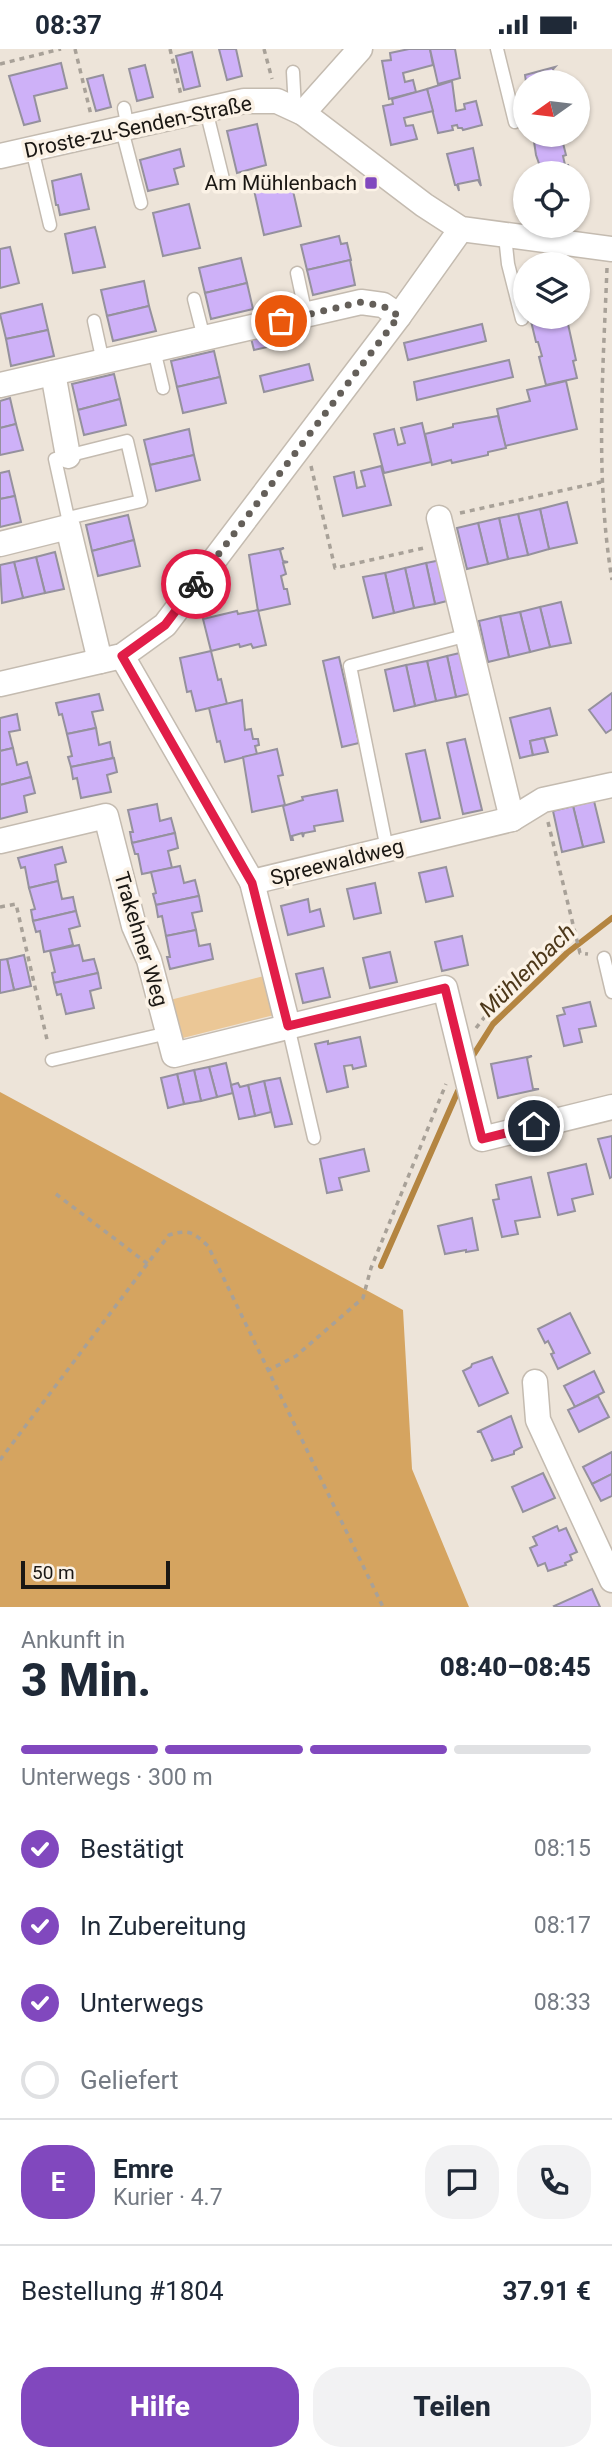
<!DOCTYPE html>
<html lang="de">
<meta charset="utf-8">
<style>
:root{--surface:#fff;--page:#f2f2f3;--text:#1f2937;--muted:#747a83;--line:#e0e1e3;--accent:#8148be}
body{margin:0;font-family:Roboto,sans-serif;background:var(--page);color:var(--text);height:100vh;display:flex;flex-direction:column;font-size:26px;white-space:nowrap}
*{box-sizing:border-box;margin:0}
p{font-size:23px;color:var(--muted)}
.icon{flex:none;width:38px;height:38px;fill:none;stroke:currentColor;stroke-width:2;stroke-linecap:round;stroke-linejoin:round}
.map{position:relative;height:1558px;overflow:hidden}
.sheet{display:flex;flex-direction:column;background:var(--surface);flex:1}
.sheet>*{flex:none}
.needle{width:46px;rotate:256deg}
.fabs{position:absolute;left:513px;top:21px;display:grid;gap:14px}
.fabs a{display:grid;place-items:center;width:77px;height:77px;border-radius:50%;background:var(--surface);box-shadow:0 2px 5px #0004;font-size:35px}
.scale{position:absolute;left:21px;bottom:18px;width:149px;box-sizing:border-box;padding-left:7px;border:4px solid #1b1814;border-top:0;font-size:19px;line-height:24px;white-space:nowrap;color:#1b1814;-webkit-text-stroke:5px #fbf2e6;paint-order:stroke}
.pin{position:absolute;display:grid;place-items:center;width:60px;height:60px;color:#fff;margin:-30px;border:4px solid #fff;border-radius:50%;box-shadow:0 2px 7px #0007}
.courier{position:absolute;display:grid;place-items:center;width:70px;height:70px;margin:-35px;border:5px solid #e11d48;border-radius:50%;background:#fff;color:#222;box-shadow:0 2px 9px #0007}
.head em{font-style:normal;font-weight:800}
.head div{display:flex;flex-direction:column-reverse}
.head{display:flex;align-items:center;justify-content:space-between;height:119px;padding:0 21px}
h1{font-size:46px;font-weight:800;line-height:52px}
.bar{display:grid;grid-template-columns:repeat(4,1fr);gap:10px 7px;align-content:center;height:84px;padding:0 21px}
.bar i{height:9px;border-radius:5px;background:var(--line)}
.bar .on{background:var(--accent)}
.bar p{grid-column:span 4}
.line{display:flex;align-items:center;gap:18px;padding:0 21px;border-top:2px solid var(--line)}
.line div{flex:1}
.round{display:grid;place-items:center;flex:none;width:74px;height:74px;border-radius:28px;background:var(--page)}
ol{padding:0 21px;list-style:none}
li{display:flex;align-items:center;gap:21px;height:77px}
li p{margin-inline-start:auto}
li .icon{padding:7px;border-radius:50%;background:var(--accent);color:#fff;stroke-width:4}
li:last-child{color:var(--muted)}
li i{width:38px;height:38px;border:4px solid var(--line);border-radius:50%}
.action{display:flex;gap:14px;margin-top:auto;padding:14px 21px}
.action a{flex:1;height:80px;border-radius:28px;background:var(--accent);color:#fff;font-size:28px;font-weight:800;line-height:80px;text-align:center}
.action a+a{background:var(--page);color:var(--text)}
.status{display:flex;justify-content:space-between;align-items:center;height:49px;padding:0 35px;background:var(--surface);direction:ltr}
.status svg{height:19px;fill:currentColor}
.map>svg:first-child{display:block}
.green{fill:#ebc796}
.forest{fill:#d5a460}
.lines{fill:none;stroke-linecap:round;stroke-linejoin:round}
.stream{stroke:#b48541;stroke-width:6}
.building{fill:#ceb1f8;stroke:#95919d;stroke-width:2}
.service-casing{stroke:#c4bbb0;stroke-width:15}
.minor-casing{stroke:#c4bbb0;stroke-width:27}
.path{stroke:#a8a198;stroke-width:3.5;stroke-dasharray:5 5;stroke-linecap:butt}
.service{stroke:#fff;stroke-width:12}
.minor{stroke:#fff;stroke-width:24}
.done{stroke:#645f59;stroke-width:7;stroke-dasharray:0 12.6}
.route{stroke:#e11d48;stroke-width:9}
.poi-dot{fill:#8148be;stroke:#fbf2e6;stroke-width:2.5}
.labels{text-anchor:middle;stroke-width:7;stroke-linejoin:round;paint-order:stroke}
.street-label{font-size:21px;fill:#1b1814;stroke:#fbf2e6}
.poi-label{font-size:21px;fill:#1b1814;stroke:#fbf2e6;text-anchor:end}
.water-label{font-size:23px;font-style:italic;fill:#4d381a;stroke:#fbf2e6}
</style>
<div class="status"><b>08:37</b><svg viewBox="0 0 49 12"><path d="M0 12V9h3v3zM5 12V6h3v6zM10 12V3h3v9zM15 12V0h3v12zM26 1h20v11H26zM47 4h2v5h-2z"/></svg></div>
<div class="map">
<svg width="612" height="1558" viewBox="0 0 612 1558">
<rect width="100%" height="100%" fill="#ede4d9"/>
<polygon class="green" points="264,927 274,966 179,990 170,951"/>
<polygon class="forest" points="0,1043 403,1261 412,1420 469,1558 0,1558"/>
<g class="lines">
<g class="stream">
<polyline points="474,1005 493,975 567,904 612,869"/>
<polyline points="381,1217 458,1042"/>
</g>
</g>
<g class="building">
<polygon points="219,0 236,0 242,27 227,31"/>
<polygon points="409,0 430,0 433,16 403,24 405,33 413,31 416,43 389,50 382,12 391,11 390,4"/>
<polygon points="430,0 455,0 460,29 438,35"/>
<polygon points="192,3 200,37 184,41 176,7"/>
<polygon points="61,14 67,39 34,47 40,72 24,76 9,27"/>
<polygon points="145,16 153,48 137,52 129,20"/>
<polygon points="555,18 553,20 556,32 559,32 526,33 525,26"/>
<polygon points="103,26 111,58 96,62 87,30"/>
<polygon points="452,32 456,62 465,60 464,55 476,52 482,76 463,81 462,79 458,79 457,76 452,77 453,81 438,84 427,40"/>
<polygon points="427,40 433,62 404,69 406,77 413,76 417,90 391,96 383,57 393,55 392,50"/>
<polygon points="257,75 266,116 237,124 227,82"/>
<polygon points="533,86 561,86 566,106 563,107 565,116 569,116 542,123 536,106"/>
<polygon points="473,99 481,137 478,131 458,135 459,142 457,136 455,136 447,105"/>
<polygon points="180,100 184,117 174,120 178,135 148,142 140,111"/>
<polygon points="81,125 89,160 60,166 58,156 56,156 52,132"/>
<polygon points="291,133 301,177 264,186 254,141"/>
<polygon points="189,155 200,199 163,207 153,164"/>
<polygon points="95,178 105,218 73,224 65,185"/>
<polygon points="339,187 341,195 347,194 351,211 307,221 301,196"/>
<polygon points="10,198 19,234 0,239 0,200"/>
<polygon points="241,209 247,234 205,244 199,219"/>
<polygon points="350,211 355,236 313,246 307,221"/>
<polygon points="144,232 149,257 107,267 101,241"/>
<polygon points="247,234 253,260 211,270 205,244"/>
<polygon points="42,255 48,281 6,290 0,265"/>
<polygon points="149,257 156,282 113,292 107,267"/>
<polygon points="530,268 563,268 565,275 568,275 576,311 573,312 577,329 546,336 539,308 542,307 538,293 536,293"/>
<polygon points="300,274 303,290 254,301 250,285"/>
<polygon points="482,275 486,292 408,311 404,294"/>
<polygon points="48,281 54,307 11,317 6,290"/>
<polygon points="214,302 220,328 177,338 171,312"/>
<polygon points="509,311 513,328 417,351 414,333"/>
<polygon points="309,315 313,331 264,343 260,327"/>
<polygon points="114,325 120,350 78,361 72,335"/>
<polygon points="220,328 226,354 183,364 177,338"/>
<polygon points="566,332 577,380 505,397 497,360 530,352 527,341"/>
<polygon points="10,349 16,375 0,379 0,352"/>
<polygon points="120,350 126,376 84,386 78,361"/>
<polygon points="498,367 506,399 488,403 488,406 452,414 451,411 432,416 425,385 453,378 453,375"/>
<polygon points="422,374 431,413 384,424 374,385 394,380 398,396 405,394 401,379"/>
<polygon points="16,375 23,401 0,406 0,379"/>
<polygon points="189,380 194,406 150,416 144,391"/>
<polygon points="194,406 200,431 156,442 150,416"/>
<polygon points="381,417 391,456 343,467 334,428 354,423 357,439 365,437 361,422"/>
<polygon points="9,422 15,447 0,450 0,424"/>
<polygon points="15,447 21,473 0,478 0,450"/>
<polygon points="567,453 577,494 549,500 540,460"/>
<polygon points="540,460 549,500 528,506 518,465"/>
<polygon points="518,465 528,506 508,510 499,469"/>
<polygon points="128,466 134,491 92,502 86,476"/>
<polygon points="499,469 508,510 488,515 478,474"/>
<polygon points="478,474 488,515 467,520 457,479"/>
<polygon points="134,491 140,517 98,527 92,502"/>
<polygon points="284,499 280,501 283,512 288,513 283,514 286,525 281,527 284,540 287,540 290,555 258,562 249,506"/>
<polygon points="55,503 64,540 45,544 36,508"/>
<polygon points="36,508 45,544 23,549 14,513"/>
<polygon points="446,510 455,550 435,555 426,514"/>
<polygon points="14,513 23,549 2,554 0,516"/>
<polygon points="426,514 435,555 414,559 405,519"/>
<polygon points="405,519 414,559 394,564 385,524"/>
<polygon points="385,524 394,564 373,569 363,528"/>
<polygon points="561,553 571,594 550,598 540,558"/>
<polygon points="540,558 550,598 530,603 520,563"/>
<polygon points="258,561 266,596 253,599 251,595 240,598 239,595 211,602 203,570 237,562 238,565"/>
<polygon points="520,563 530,603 509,608 500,567"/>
<polygon points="500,567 509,608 488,613 479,572"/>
<polygon points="211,602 218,631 221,630 227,655 196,662 191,642 187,643 180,609"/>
<polygon points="468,602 477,643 456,648 447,607"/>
<polygon points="447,607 456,648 436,652 427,612"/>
<polygon points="339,608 359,694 342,698 323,612"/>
<polygon points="427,612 436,652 415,657 406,616"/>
<polygon points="406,616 415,657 394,662 385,621"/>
<polygon points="612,644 612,680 606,684 589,661"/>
<polygon points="99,645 103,661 92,663 96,679 67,685 62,665 59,666 56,654"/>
<polygon points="242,651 245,681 251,680 253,690 258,690 259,696 255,697 257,705 225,713 220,692 217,693 209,659"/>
<polygon points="550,659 557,686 530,692 533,706 520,709 510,669"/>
<polygon points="17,665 20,681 9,683 13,699 0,702 0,669"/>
<polygon points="96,679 99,696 110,693 113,709 71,718 68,708 72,707 67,685"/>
<polygon points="544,689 548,703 533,706 530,692"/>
<polygon points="465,690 482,761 463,765 447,694"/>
<polygon points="13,699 17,716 27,713 31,728 0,736 0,702"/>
<polygon points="277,700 283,726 278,727 285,756 252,763 243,708"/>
<polygon points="425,701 440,769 421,773 406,705"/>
<polygon points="114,709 117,723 107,726 111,743 81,749 77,729 73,730 71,718"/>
<polygon points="31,728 35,744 24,747 27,763 0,770 0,736"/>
<polygon points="337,741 343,772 314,777 315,782 304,784 303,788 302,784 292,787 293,791 291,791 283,757 303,751 302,748"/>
<polygon points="594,752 604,793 583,798 573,757"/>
<polygon points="157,755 160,772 171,769 175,784 132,794 130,783 133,783 128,761"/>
<polygon points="573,757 583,798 562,803 553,762"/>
<polygon points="175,784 178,799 168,802 172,819 142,825 138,805 135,805 132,794"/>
<polygon points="62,798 66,813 55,816 58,832 29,839 25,818 21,819 18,809"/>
<polygon points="180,817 184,834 195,831 199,847 156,856 153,845 156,844 151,823"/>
<polygon points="446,818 453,847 426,853 419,824"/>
<polygon points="58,832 62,850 73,848 76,862 33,872 31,861 35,860 29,839"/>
<polygon points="375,834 381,864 354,870 347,840"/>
<polygon points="199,847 202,862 192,864 196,881 166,887 162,867 158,868 156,856"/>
<polygon points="308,850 310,863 320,860 324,877 288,886 281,857"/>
<polygon points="76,862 80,877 69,880 73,896 44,903 40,882 36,883 33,872"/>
<polygon points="196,881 199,897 210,895 213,910 170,920 167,908 170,908 166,887"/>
<polygon points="462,887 468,916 442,922 435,893"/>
<polygon points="79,896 83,912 94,910 98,924 54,934 52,924 55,923 50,902"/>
<polygon points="390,903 397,933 370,939 363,909"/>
<polygon points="24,906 31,937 14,941 7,910"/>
<polygon points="7,910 14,941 0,944 0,911"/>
<polygon points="323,919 330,948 303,954 296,925"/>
<polygon points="98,924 101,939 90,942 94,959 66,965 61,945 57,946 54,934"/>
<polygon points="590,953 596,977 579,980 582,993 564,997 557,967 565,965 563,959"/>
<polygon points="360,988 366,1017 353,1020 352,1016 344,1017 348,1038 327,1043 315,995 328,992 328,995"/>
<polygon points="532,1007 527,1009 533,1040 539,1040 498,1049 491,1015"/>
<polygon points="226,1014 233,1044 217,1048 209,1018"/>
<polygon points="209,1018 217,1048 201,1052 194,1021"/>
<polygon points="194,1021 201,1052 184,1055 177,1025"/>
<polygon points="177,1025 184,1055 168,1059 161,1029"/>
<polygon points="280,1029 292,1075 275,1078 264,1032"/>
<polygon points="264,1032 271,1063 255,1067 248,1036"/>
<polygon points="238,1034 240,1038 248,1036 255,1067 239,1070 231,1036"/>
<polygon points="612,1087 612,1128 610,1129 598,1090"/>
<polygon points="364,1100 369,1122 339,1129 342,1141 327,1144 320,1110"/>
<polygon points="586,1115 593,1145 572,1150 575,1162 558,1166 548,1124"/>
<polygon points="531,1128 540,1168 515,1172 518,1185 502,1188 493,1151 499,1150 496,1136"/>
<polygon points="472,1169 478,1201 466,1203 466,1201 445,1205 438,1177"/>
<polygon points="570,1264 590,1304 558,1320 551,1305 554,1304 548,1292 545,1294 538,1280"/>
<polygon points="492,1308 508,1344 479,1357 463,1322 471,1318 472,1315"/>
<polygon points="594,1322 604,1343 575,1358 564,1337"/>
<polygon points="598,1347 609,1368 579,1383 568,1361"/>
<polygon points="511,1367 522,1398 514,1402 514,1405 491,1412 493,1410 481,1383 477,1383"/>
<polygon points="612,1403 612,1425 592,1435 583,1418"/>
<polygon points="543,1424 555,1449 523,1463 512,1438"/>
<polygon points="612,1425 612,1447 601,1452 592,1435"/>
<polygon points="557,1477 559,1482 566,1479 577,1503 570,1506 572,1511 565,1514 566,1516 548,1522 545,1514 538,1517 530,1499 537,1496 533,1488"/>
<polygon points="592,1540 600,1558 555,1558 554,1557"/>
</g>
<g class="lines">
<defs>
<g id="service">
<polyline points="497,0 515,73"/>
<polyline points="293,23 295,60"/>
<polyline points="124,59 128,79"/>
<polyline points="206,61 224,134"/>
<polyline points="122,81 141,154"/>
<polyline points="32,100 50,176"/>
<polyline points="505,187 508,215 522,270"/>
<polyline points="297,224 306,266"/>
<polyline points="194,250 204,289"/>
<polyline points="94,272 103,313"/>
<polyline points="154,301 163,339"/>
<polyline points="68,478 68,469 141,452 127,392 55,410 68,469"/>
<polyline points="387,800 350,617 468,586"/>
<polyline points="604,909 612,943"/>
<polyline points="288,977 314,1089"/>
<polyline points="52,1011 168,984"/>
</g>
<g id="minor">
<polyline points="303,64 360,0"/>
<polyline points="0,107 244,52 277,52 303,64 424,156 461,180 612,200"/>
<polyline points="53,324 68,407"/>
<polyline points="0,336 361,253 383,256 399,267"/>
<polyline points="439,469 512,770"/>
<polyline points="0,495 68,478 100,612"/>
<polyline points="122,607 252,833 512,770 543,751 612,736"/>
<polyline points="0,635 122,607 165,576 399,267 461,180"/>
<polyline points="0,792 106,767 134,877 149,911 174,1006 445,939 482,1090 612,1058"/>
<polyline points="252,833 288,977"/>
<polyline points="535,1333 538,1371 612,1531"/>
</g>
</defs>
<use href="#service" class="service-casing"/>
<use href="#minor" class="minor-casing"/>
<g class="path">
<polyline points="75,0 91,66"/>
<polyline points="170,0 181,46"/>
<polyline points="264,0 272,30"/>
<polyline points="0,15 61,0"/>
<path d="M607,219C603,323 595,428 612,531"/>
<polyline points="311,417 335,519 424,499"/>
<polyline points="460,464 601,433"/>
<polyline points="548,773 580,904 588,905"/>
<polyline points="0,858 16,855 48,995"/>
<polyline points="476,979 494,956 574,881"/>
<polyline points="56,1145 148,1215"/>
<polyline points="267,1322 296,1307 363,1249 371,1219 446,1035"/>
<path d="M0,1411L169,1186C189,1180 193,1183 208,1197L383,1558"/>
</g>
<use href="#service" class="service"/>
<use href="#minor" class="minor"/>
</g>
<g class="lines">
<polyline class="done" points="196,535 399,267 383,257 361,253 281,272"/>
<polyline class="route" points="196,535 165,576 122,607 252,834 288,977 445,939 482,1090 534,1077"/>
</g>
<rect class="poi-dot" x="364" y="127" width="14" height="14" rx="3.5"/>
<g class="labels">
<g class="street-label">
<text transform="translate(138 78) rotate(-12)" y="7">Droste-zu-Senden-Straße</text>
<text transform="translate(337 813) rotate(-14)" y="7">Spreewaldweg</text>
<text transform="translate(141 890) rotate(73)" y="7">Trakehner Weg</text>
</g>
<g class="poi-label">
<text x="357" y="141">Am Mühlenbach</text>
</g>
<g class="water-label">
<text transform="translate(527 921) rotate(-44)" y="8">Mühlenbach</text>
</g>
</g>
</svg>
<div class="fabs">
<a><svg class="needle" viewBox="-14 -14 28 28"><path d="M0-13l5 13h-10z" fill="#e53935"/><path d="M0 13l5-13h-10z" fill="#747a83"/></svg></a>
<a><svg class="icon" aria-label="locate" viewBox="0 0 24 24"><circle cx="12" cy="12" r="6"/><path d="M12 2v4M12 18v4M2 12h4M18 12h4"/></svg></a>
<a><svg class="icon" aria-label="layers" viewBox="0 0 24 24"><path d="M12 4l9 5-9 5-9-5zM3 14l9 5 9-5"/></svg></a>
</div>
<div class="scale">50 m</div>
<div class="pin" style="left:281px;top:272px;background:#ea580c"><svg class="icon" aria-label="bag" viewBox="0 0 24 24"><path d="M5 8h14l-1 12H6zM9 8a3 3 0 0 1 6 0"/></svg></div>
<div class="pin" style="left:534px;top:1077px;background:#1f2937"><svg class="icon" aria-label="home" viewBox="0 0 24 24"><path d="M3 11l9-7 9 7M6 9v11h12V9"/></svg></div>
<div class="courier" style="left:196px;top:535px"><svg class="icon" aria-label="bike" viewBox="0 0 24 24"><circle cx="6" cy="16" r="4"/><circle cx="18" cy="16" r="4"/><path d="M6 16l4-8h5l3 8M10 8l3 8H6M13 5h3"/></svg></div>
</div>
<section class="sheet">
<div class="head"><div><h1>3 Min.</h1><p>Ankunft in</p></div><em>08:40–08:45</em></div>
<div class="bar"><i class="on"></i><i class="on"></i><i class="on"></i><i></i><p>Unterwegs · 300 m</p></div>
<ol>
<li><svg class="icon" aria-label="check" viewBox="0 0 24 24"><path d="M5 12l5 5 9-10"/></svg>Bestätigt<p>08:15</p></li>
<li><svg class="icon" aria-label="check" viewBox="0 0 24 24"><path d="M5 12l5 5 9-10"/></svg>In Zubereitung<p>08:17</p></li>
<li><svg class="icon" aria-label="check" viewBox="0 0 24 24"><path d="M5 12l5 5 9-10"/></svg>Unterwegs<p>08:33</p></li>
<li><i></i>Geliefert</li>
</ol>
<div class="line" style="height:126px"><b class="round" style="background:var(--accent);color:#fff">E</b><div><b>Emre</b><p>Kurier · 4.7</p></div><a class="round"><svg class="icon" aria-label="chat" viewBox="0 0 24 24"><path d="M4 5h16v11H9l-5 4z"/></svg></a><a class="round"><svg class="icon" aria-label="phone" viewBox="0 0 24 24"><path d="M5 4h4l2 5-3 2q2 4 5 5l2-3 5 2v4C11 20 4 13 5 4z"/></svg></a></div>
<div class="line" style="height:91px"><div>Bestellung #1804</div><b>37.91 €</b></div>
<div class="action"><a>Hilfe</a><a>Teilen</a></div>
</section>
